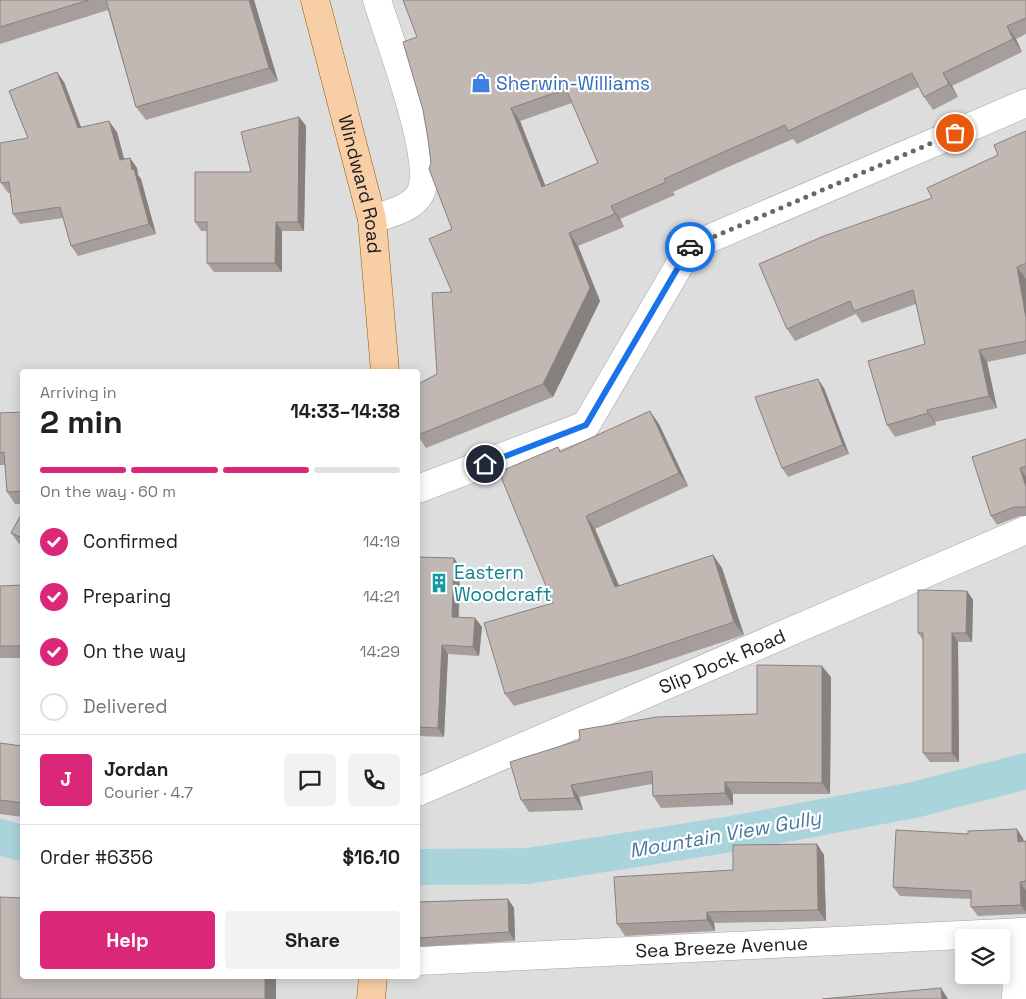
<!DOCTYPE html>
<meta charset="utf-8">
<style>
:root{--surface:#fff;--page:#f2f2f2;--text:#202124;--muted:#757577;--line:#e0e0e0;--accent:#db2777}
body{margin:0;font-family:"Space Grotesk",sans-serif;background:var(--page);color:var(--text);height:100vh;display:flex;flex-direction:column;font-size:19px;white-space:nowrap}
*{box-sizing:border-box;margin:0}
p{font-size:16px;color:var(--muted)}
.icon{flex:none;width:28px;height:28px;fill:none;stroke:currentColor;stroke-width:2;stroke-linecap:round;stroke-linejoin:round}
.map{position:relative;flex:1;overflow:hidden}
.panel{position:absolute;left:20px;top:369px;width:400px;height:610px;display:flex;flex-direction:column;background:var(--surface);border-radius:5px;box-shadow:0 2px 12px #0003}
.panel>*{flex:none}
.controls{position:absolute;left:955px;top:929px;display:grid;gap:10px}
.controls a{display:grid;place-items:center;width:55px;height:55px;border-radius:5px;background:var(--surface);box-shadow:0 2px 12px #0003;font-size:25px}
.pin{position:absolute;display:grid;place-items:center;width:42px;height:42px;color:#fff;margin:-21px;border:2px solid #fff;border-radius:50%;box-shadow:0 1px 5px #0007}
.courier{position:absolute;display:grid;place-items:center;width:50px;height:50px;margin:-25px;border:4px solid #1a73e8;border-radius:50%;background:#fff;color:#222;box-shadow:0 1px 6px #0007}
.summary em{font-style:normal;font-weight:800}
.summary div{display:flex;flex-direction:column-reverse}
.summary{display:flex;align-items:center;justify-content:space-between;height:85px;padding:0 20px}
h1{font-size:32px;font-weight:800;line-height:38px}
.bar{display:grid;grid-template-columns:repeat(4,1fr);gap:8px 5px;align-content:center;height:60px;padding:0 20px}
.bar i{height:6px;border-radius:4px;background:var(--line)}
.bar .current{background:var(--accent)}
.bar p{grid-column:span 4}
.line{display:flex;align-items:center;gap:12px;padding:0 20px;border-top:1px solid var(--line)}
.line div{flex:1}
.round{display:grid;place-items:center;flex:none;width:52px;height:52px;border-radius:5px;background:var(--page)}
ol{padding:0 20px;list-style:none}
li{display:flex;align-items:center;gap:15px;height:55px}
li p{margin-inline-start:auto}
li .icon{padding:5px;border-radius:50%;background:var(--accent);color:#fff;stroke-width:4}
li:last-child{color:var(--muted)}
li i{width:28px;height:28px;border:2px solid var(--line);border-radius:50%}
.cta{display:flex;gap:10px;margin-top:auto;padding:10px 20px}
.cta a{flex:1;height:58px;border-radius:5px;background:var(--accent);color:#fff;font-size:20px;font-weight:800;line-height:58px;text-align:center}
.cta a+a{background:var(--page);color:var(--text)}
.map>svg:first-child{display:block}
.residential{fill:#dedddd;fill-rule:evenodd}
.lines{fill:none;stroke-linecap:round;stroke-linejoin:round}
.canal{stroke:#aad4db;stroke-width:36}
.minor-casing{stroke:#a4a4a4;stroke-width:29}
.major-casing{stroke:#955c08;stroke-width:29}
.minor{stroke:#fff;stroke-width:28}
.major{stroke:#f7cea5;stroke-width:28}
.wall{fill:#a69e9b;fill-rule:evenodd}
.shaded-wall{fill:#87817e}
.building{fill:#c1b8b4;stroke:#87817e;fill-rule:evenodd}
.done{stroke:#696866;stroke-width:5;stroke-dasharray:0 9}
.route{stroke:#1a73e8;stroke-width:6}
.labels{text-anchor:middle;stroke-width:4.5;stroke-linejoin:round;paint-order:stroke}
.shop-label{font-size:19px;fill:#366cbe;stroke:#fff;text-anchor:start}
.street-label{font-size:19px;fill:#202020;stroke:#fff}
.culture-label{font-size:19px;fill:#0d838f;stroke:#fff;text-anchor:start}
.water-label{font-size:20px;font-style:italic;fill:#4b799c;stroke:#fff}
</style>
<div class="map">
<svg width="1026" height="999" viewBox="0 0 1026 999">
<rect width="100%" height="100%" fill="#f0ede7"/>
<path class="residential" d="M0,0H1026V999H0ZM22,371H418V976H22ZM964,938H1001V975H964Z"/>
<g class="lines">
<g class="canal">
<polyline points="0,837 22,843"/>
<polyline points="420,867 528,866 732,834 914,800 1026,771"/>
</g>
<defs>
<g id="minor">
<path d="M372,219C388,214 413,209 421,192C435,158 389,39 377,0"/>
<polyline points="418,489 586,425 690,247 1026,103"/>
<path id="s1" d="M418,792L1026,530"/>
<path id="s2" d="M418,961L1026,932"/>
<polyline points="1016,999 1019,932"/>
</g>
<g id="major">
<path id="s3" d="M315,0L372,219L385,371"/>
<polyline points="371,999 373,976"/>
</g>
</defs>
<use href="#minor" class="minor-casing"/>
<use href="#major" class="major-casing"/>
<use href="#minor" class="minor"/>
<use href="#major" class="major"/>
</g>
<g class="wall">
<polygon points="0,0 254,0 278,81 146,120 136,107 108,10 0,44"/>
<path d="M1026,0V34L1016,39L1022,52L952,86L958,97L933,110L924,97L919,87L797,144L793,139L728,167L673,192L675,195L620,219L624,227L578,246L600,301L553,397L426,448L418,436V384L437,374L452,292V229L431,163L417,37ZM572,103L598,163L545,186L520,121Z"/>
<polygon points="64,82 81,127 117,132 124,159 130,158 137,168 138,175 141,179 156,234 78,256 71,246 63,218 20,224 13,214 10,193 8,193 1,183 28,138"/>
<polygon points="299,117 306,126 304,231 282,231 282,272 214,272 207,263 207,231 201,231 195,222 251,172"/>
<polygon points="1026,131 1026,354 987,362 997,408 935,422 936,425 895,437 887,425 925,344 916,304 862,323 856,314 795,341 787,329 932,198 998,155"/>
<polygon points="824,388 849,454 788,477 782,468"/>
<polygon points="22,412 22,504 15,504 7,492 5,465 0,465 0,413"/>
<polygon points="659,424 688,486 595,529 619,586 713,555 722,568 744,635 638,670 514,706 505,694 553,603 558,447 561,452"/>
<polygon points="1026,439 1026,516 1020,516 997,525 991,516"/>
<polygon points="22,513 22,546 20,545 11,533"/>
<polygon points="418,557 454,558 460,567 459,617 475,618 482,627 479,656 448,654 444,737 418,736"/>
<polygon points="22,585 22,658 0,658 0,586"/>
<polygon points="967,591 973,600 972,642 958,642 959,762 930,762 923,753 923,640 918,633"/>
<polygon points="831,677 830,794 733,794 733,805 661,808 653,796 652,784 579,797 583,810 529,812 521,800 757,714"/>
<polygon points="0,743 22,746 22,817 0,814"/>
<polygon points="1023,838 1024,841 1026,841 1026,914 978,916 971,907 971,899 900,896 893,887"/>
<polygon points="817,844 824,855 826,921 714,923 715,931 625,936 617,924 733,870"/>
<polygon points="508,899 514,908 515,941 418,947 418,902"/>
</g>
<g class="shaded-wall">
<polygon points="249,0 254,0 278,81 269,68"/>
<polygon points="1007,26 1016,39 1022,52 1013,39"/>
<polygon points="57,72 64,82 85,138 78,128"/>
<polygon points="943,73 952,86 958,97 949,84"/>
<polygon points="511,108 520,121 551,200 542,187"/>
<polygon points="299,117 306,126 304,231 298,222"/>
<polygon points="109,121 117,132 127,170 120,160"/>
<polygon points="130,158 137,168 138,175 141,179 156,234 149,224 132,170"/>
<polygon points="611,206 620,219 624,227 615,214"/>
<polygon points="276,222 282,231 282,272 275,263"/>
<polygon points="569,233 578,246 600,301 553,397 543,384"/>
<polygon points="1017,267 1026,279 1026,318"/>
<polygon points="979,350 987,362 997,408 989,396"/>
<polygon points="818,379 824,388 849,454 843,445"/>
<polygon points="927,410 935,422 936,425 928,413"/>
<polygon points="650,411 659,424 688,486 679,473"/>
<polygon points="1020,468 1026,477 1026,487"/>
<polygon points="586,516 595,529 625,600 615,587"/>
<polygon points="713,555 722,568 744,635 734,622"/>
<polygon points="454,558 460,567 458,626 452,617"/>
<polygon points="967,591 973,600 972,642 966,633"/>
<polygon points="475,618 482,627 479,656 473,647"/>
<polygon points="952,633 958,642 959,762 952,753"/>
<polygon points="442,645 448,654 444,737 438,728"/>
<polygon points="822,666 831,677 830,794 822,783"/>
<polygon points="725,782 733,794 733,805 725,793"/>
<polygon points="571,785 579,797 583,810 575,798"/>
<polygon points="1017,829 1023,838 1024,851 1018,842"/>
<polygon points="817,844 824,855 826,921 818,910"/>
<polygon points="1020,882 1026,891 1026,912 1021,905"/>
<polygon points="508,899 514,908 515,941 509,932"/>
<polygon points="707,912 714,923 715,931 707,920"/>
<rect x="265" y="976" width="11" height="23"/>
<polygon points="941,988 948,999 942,999"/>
</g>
<g class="building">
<polygon points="0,0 89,0 0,27"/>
<polygon points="106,0 249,0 269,68 136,107"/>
<path d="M403,0H1026V18L1007,26L1013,39L943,73L949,84L924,97L912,73L788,131L785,125L719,154L664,179L666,182L611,206L615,214L569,233L590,288L543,384L418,435V384L437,374L432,293L452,292L429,239L452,229L429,169L431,163L428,139L423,110L403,42L417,37ZM566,89L598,163L542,187L511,108Z"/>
<polygon points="57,72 78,128 109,121 120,160 130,158 132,170 134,169 149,224 71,246 60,207 13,214 9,182 1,183 0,177 0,143 28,138 9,91"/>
<polygon points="299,117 298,222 276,222 275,263 207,263 207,222 195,222 195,172 251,172 241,132"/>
<polygon points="1026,131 1026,263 1017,267 1026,318 1026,341 979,350 989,396 927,410 928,413 887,425 868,361 925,344 913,290 854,311 850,301 787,329 759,264 824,236 932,198 927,188 998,155 994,145"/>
<polygon points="818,379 843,445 782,468 755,397"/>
<polygon points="650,411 679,473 586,516 615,587 713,555 734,622 629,657 505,694 484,623 553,603 499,472 558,447 560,452"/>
<polygon points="22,412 22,491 7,492 4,452 0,453 0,413"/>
<polygon points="1026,439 1026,466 1020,468 1026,487 1026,507 1014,507 991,516 972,457"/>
<polygon points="22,513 22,538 11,533"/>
<polygon points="418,557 454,558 452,617 475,618 473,647 442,645 438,728 418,727"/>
<polygon points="22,585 22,646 0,646 0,586"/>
<polygon points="918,590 967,591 966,633 952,633 952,753 923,753 923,633 918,633"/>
<polygon points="757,665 822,666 822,783 725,782 725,793 653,796 652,771 571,785 575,798 521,800 510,762 580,740 579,730 657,717 757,714"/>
<polygon points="0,743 22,746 22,803 0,800"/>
<polygon points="1017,829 1018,842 1026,841 1026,881 1020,882 1021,905 971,907 971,891 893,887 896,830 968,834 968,831"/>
<polygon points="817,844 818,910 707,912 707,920 617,924 614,877 733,870 733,845"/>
<polygon points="0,897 22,898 22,976 265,976 265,999 0,999"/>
<polygon points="508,899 509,932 418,938 418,902"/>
<polygon points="941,988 942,999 822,999"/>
</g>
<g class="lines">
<polyline class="done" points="690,247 955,133"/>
<polyline class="route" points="485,464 586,425 690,247"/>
</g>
<defs>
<symbol id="shop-bare" viewBox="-9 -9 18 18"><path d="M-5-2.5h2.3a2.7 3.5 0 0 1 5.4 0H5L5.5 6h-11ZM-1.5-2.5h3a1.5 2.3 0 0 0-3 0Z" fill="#3f7fe0" stroke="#fff" stroke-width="2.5" paint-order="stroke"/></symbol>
<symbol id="building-bare" viewBox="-9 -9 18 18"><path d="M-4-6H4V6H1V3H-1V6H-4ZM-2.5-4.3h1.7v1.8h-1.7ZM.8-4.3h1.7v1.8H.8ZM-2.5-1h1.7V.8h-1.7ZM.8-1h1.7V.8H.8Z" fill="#0f9aa8" stroke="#fff" stroke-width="2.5" paint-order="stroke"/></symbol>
</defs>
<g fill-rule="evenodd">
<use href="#shop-bare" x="467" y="69" width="28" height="28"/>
<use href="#building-bare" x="425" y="569" width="28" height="28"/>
</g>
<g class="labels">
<g class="shop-label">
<text x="496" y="90">Sherwin-Williams</text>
</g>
<g class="street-label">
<text dy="7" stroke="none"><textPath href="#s3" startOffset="190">Windward Road</textPath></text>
<text dy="7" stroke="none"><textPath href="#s1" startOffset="331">Slip Dock Road</textPath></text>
<text dy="7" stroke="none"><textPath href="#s2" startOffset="304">Sea Breeze Avenue</textPath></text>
</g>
<g class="culture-label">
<text x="454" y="579">Eastern<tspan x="454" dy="22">Woodcraft</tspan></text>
</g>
<g class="water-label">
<text transform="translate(725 834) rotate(-10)" y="7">Mountain View Gully</text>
</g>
</g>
</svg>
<div class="controls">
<a><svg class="icon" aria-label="layers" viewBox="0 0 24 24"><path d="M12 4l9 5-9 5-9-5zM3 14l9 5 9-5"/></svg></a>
</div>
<div class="pin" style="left:955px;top:133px;background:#ea580c"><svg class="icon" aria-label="bag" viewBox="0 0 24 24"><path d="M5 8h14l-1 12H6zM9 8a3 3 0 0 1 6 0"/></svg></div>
<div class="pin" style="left:485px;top:464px;background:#1f2937"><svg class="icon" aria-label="home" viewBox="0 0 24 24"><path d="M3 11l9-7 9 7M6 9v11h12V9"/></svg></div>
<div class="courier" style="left:690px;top:247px"><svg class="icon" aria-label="car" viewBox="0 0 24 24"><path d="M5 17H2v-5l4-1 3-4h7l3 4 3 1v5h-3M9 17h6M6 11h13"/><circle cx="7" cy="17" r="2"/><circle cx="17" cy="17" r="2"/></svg></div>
<section class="panel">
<div class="summary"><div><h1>2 min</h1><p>Arriving in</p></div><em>14:33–14:38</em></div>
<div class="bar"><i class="current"></i><i class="current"></i><i class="current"></i><i></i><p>On the way · 60 m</p></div>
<ol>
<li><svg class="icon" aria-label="check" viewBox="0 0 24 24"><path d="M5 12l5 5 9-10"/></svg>Confirmed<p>14:19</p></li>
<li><svg class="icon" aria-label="check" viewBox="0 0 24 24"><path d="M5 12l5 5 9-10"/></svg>Preparing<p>14:21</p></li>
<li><svg class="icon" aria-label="check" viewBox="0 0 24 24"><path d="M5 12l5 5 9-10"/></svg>On the way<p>14:29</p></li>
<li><i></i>Delivered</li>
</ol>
<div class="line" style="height:90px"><b class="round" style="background:var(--accent);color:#fff">J</b><div><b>Jordan</b><p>Courier · 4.7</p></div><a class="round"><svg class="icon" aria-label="chat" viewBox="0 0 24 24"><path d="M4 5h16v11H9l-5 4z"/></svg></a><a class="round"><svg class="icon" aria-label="phone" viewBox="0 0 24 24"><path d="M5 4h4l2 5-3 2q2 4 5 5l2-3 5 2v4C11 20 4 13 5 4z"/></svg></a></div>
<div class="line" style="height:65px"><div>Order #6356</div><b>$16.10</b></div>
<div class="cta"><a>Help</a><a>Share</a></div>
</section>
</div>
